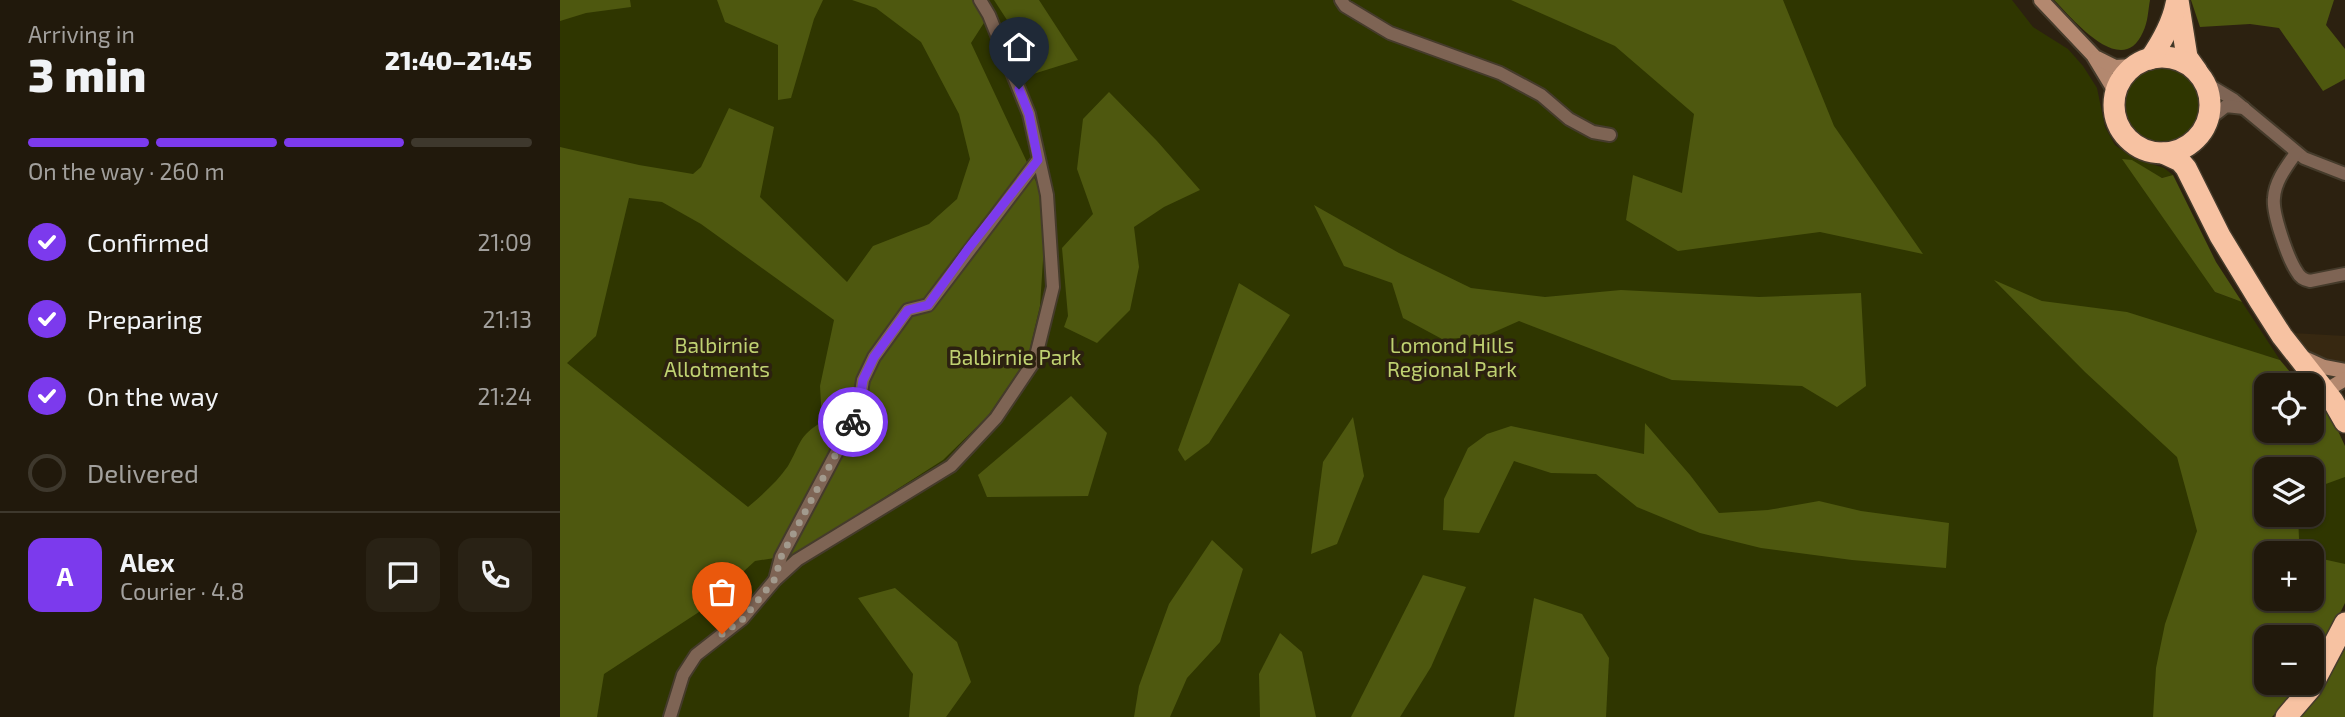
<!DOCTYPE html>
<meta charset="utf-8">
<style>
:root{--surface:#21190c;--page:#292215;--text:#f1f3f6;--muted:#a2a09d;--line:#3e382d;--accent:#7c3aed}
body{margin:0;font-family:"Exo 2",sans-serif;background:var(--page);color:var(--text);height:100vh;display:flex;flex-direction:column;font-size:26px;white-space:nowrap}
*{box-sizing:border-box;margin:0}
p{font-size:23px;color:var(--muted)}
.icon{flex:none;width:38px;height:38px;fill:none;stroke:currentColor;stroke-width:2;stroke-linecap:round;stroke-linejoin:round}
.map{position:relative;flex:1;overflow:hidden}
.drawer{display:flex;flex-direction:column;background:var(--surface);width:560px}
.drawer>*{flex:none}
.fabs{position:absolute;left:1694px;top:373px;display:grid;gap:14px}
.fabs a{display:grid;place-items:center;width:70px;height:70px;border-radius:14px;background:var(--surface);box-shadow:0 2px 5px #0004,0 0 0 2px var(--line);font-size:35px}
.pin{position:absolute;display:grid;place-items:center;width:60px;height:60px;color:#fff;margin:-72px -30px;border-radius:50% 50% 50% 0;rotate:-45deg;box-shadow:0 0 7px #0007}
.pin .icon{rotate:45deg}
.courier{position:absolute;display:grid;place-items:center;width:70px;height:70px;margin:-35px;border:5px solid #7c3aed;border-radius:50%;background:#fff;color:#222;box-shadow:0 2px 9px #0007}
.headline em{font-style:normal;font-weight:800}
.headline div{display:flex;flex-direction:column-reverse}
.headline{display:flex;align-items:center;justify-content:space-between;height:119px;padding:0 28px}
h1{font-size:46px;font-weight:800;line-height:52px}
.bar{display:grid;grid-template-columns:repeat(4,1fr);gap:10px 7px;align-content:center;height:84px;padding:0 28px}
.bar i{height:9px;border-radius:5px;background:var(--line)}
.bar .selected{background:var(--accent)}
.bar p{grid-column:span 4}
.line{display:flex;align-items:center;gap:18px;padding:0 28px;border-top:2px solid var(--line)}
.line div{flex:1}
.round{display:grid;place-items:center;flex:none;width:74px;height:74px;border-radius:14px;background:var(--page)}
ol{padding:0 28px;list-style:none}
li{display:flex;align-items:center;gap:21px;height:77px}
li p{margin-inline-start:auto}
li .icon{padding:7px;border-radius:50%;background:var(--accent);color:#fff;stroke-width:4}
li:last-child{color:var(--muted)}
li i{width:38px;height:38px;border:4px solid var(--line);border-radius:50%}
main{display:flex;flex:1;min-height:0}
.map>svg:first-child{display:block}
.built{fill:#372811}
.green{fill:#2f3600;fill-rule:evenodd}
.forest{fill:#4e580f;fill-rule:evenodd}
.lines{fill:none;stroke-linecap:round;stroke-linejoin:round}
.street-casing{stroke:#453b2b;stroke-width:16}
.secondary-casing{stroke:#453b2b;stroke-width:18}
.highway-casing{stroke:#453b2b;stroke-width:24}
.street{stroke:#7e6454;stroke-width:12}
.secondary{stroke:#b3886f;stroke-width:14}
.highway{stroke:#f7c2a2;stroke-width:21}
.done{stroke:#a29a8d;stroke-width:7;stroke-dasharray:0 12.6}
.route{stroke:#7c3aed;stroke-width:9}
.labels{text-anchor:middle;stroke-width:7;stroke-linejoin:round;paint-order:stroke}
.park-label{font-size:21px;fill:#bfd171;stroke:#2c2110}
</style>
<main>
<section class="drawer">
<div class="headline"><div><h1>3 min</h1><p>Arriving in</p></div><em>21:40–21:45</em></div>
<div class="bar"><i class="selected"></i><i class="selected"></i><i class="selected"></i><i></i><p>On the way · 260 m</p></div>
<ol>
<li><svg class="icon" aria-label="check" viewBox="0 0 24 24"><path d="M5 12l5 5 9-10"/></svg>Confirmed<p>21:09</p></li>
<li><svg class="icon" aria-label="check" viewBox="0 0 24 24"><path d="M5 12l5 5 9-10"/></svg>Preparing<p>21:13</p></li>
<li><svg class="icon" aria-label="check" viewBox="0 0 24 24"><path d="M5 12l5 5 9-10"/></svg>On the way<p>21:24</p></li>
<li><i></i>Delivered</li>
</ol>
<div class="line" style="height:126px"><b class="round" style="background:var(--accent);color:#fff">A</b><div><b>Alex</b><p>Courier · 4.8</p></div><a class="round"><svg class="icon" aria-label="chat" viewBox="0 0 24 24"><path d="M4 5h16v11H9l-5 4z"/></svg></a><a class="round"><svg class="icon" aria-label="phone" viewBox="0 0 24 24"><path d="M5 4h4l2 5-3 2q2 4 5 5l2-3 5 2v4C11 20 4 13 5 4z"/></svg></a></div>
</section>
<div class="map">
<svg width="1785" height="717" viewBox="0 0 1785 717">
<rect width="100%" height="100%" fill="#2c2110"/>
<polygon class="built" points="1732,333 1785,336 1785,364 1759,358 1745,350"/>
<g class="green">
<path d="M0,0H1452L1473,27L1508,49L1523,66L1537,88L1545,127L1555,145L1573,158L1604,168L1613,175L1602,178L1572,161L1655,292L1682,302L1720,360L1704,355L1706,430H1752L1785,464V603L1752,637H1706V682L1690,717H0ZM1706,469H1752V514H1706ZM1706,553H1752V598H1706Z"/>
<circle cx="1602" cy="106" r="39"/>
</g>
<g class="forest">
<polygon points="0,0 70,0 71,7 26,13 0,21"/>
<polygon points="157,0 263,0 254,19 231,98 218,100 218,45 165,22"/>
<path d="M292,0H420L429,15L411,43L480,190L484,245L480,306L468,357L428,416L383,460L234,555L195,561L139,612L44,674L37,717H0V147L79,165L133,174L141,167L169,108L214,127L200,197L287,282L313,246L369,224L397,199L410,159L399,114L361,42L316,8ZM69,198L102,202L141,224L274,320L260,386L262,422C238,436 241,444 228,466C217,482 202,495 188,507L7,363L36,336Z"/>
<polygon points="434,0 479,0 518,60 470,75 447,20"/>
<polygon points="951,0 1223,0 1274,126 1363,254 1260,232 1118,251 1066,220 1073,175 1122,193 1134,114 1055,46"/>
<path d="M1494,0H1590C1588,11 1588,22 1583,32C1562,80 1513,19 1494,0Z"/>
<polygon points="1631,0 1774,0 1766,25 1785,49 1785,79 1763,91 1719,28 1690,24 1640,27"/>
<polygon points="549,92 597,141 640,190 604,207 574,227 579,267 570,310 537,343 504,327 508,316 502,248 533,214 517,169 523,119"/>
<polygon points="1562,159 1572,160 1602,178 1613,175 1656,262 1682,302 1655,292"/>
<polygon points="754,205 839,253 911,288 985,297 1061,290 1199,297 1301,293 1306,386 1277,407 1242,386 1112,380 959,321 923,337 882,339 843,318 832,283 784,266"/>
<path d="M1434,280L1482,301L1567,312L1720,360L1741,385H1706V430H1752V394L1773,420L1785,446V477L1752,489V469H1706V514L1738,515L1739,539L1758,558L1785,564V603L1752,669V637H1706V682L1742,683L1712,717H1593L1596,668L1605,624L1637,531L1617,457L1525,372ZM1706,553H1752V598H1706Z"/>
<polygon points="679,283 730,315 649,443 625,461 618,450"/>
<polygon points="511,396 547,433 528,496 427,497 418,475"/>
<polygon points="793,417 804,476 777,544 751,554 763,462"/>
<polygon points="1085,423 1130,475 1159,513 1208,510 1259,501 1301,511 1389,523 1386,568 1292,560 1201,548 1140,533 1077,507 1036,474 991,473 954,461 919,533 883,530 884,499 908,448 927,434 951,426 1084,454"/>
<polygon points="652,540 683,569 660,642 627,678 610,717 574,717 579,686 609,604"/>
<polygon points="863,575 906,587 871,667 840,717 791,717"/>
<polygon points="335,588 397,642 411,682 386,717 349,717 353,674 298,598"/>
<polygon points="974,598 1022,614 1049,658 1046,717 954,717"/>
<polygon points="720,633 742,652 756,717 700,717 699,674"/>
<polygon points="1785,649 1785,717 1739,717 1764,685"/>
</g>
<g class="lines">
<defs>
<g id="street">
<polyline points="781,0 785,6 830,33 940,73 981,95 1009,119 1033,132 1050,135"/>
<polyline points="1644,82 1674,100 1744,158 1785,174"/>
<polyline points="1647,121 1666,106 1684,108"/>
<path d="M1736,153C1727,166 1715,181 1714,198C1712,213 1728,259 1737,272C1740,278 1744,280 1750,281L1785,274"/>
<polyline points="215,580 221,557 298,412 303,380 314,357 348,310 368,305 478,160"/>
<polyline points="110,717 123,675 136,655 182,619 215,580 237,560 391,466 436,418 475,360 493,287 487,195 469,114 429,15 420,0"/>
</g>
<g id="secondary">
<polyline points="1481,0 1533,55 1556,93"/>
<polyline points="1537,58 1555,67 1574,66"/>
<polyline points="1742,357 1764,367 1785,371"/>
<polyline points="1765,391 1785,379"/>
</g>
<g id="highway">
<polyline points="1618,0 1627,57 1637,71"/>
<circle cx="1602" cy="105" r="48"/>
<path d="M1590,59C1601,43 1612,24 1616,4"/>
<polyline points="1603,153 1620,161 1626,168 1660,236 1699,300 1722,336 1773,401 1785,422"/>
<polyline points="1726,717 1751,688 1785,623"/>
</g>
</defs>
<use href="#street" class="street-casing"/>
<use href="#secondary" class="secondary-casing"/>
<use href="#highway" class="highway-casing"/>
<use href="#street" class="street"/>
<use href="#secondary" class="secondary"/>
<use href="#highway" class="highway"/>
</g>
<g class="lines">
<polyline class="done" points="162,634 183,619 215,579 221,557 293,422"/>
<polyline class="route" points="293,422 298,412 303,380 314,357 348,310 368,305 408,249 478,160 469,114 459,89"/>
</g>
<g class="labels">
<g class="park-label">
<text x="157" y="353">Balbirnie<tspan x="157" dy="24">Allotments</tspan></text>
<text x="892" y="353">Lomond Hills<tspan x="892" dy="24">Regional Park</tspan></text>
<text x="455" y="365">Balbirnie Park</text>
</g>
</g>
</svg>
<div class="fabs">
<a><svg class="icon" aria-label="locate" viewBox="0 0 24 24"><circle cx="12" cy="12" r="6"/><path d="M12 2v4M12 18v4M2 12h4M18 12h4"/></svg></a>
<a><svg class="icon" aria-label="layers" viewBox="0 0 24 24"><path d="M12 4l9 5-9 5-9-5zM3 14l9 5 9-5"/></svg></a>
<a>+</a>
<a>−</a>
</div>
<div class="pin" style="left:162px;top:634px;background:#ea580c"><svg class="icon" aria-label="bag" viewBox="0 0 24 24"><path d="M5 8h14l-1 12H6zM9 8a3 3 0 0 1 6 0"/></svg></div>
<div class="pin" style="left:459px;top:89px;background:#1f2937"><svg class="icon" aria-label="home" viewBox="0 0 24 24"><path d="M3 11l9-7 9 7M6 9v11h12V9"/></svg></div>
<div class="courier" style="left:293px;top:422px"><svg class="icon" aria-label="bike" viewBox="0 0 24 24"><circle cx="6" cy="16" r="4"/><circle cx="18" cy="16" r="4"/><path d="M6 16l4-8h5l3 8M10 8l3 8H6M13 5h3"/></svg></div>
</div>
</main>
